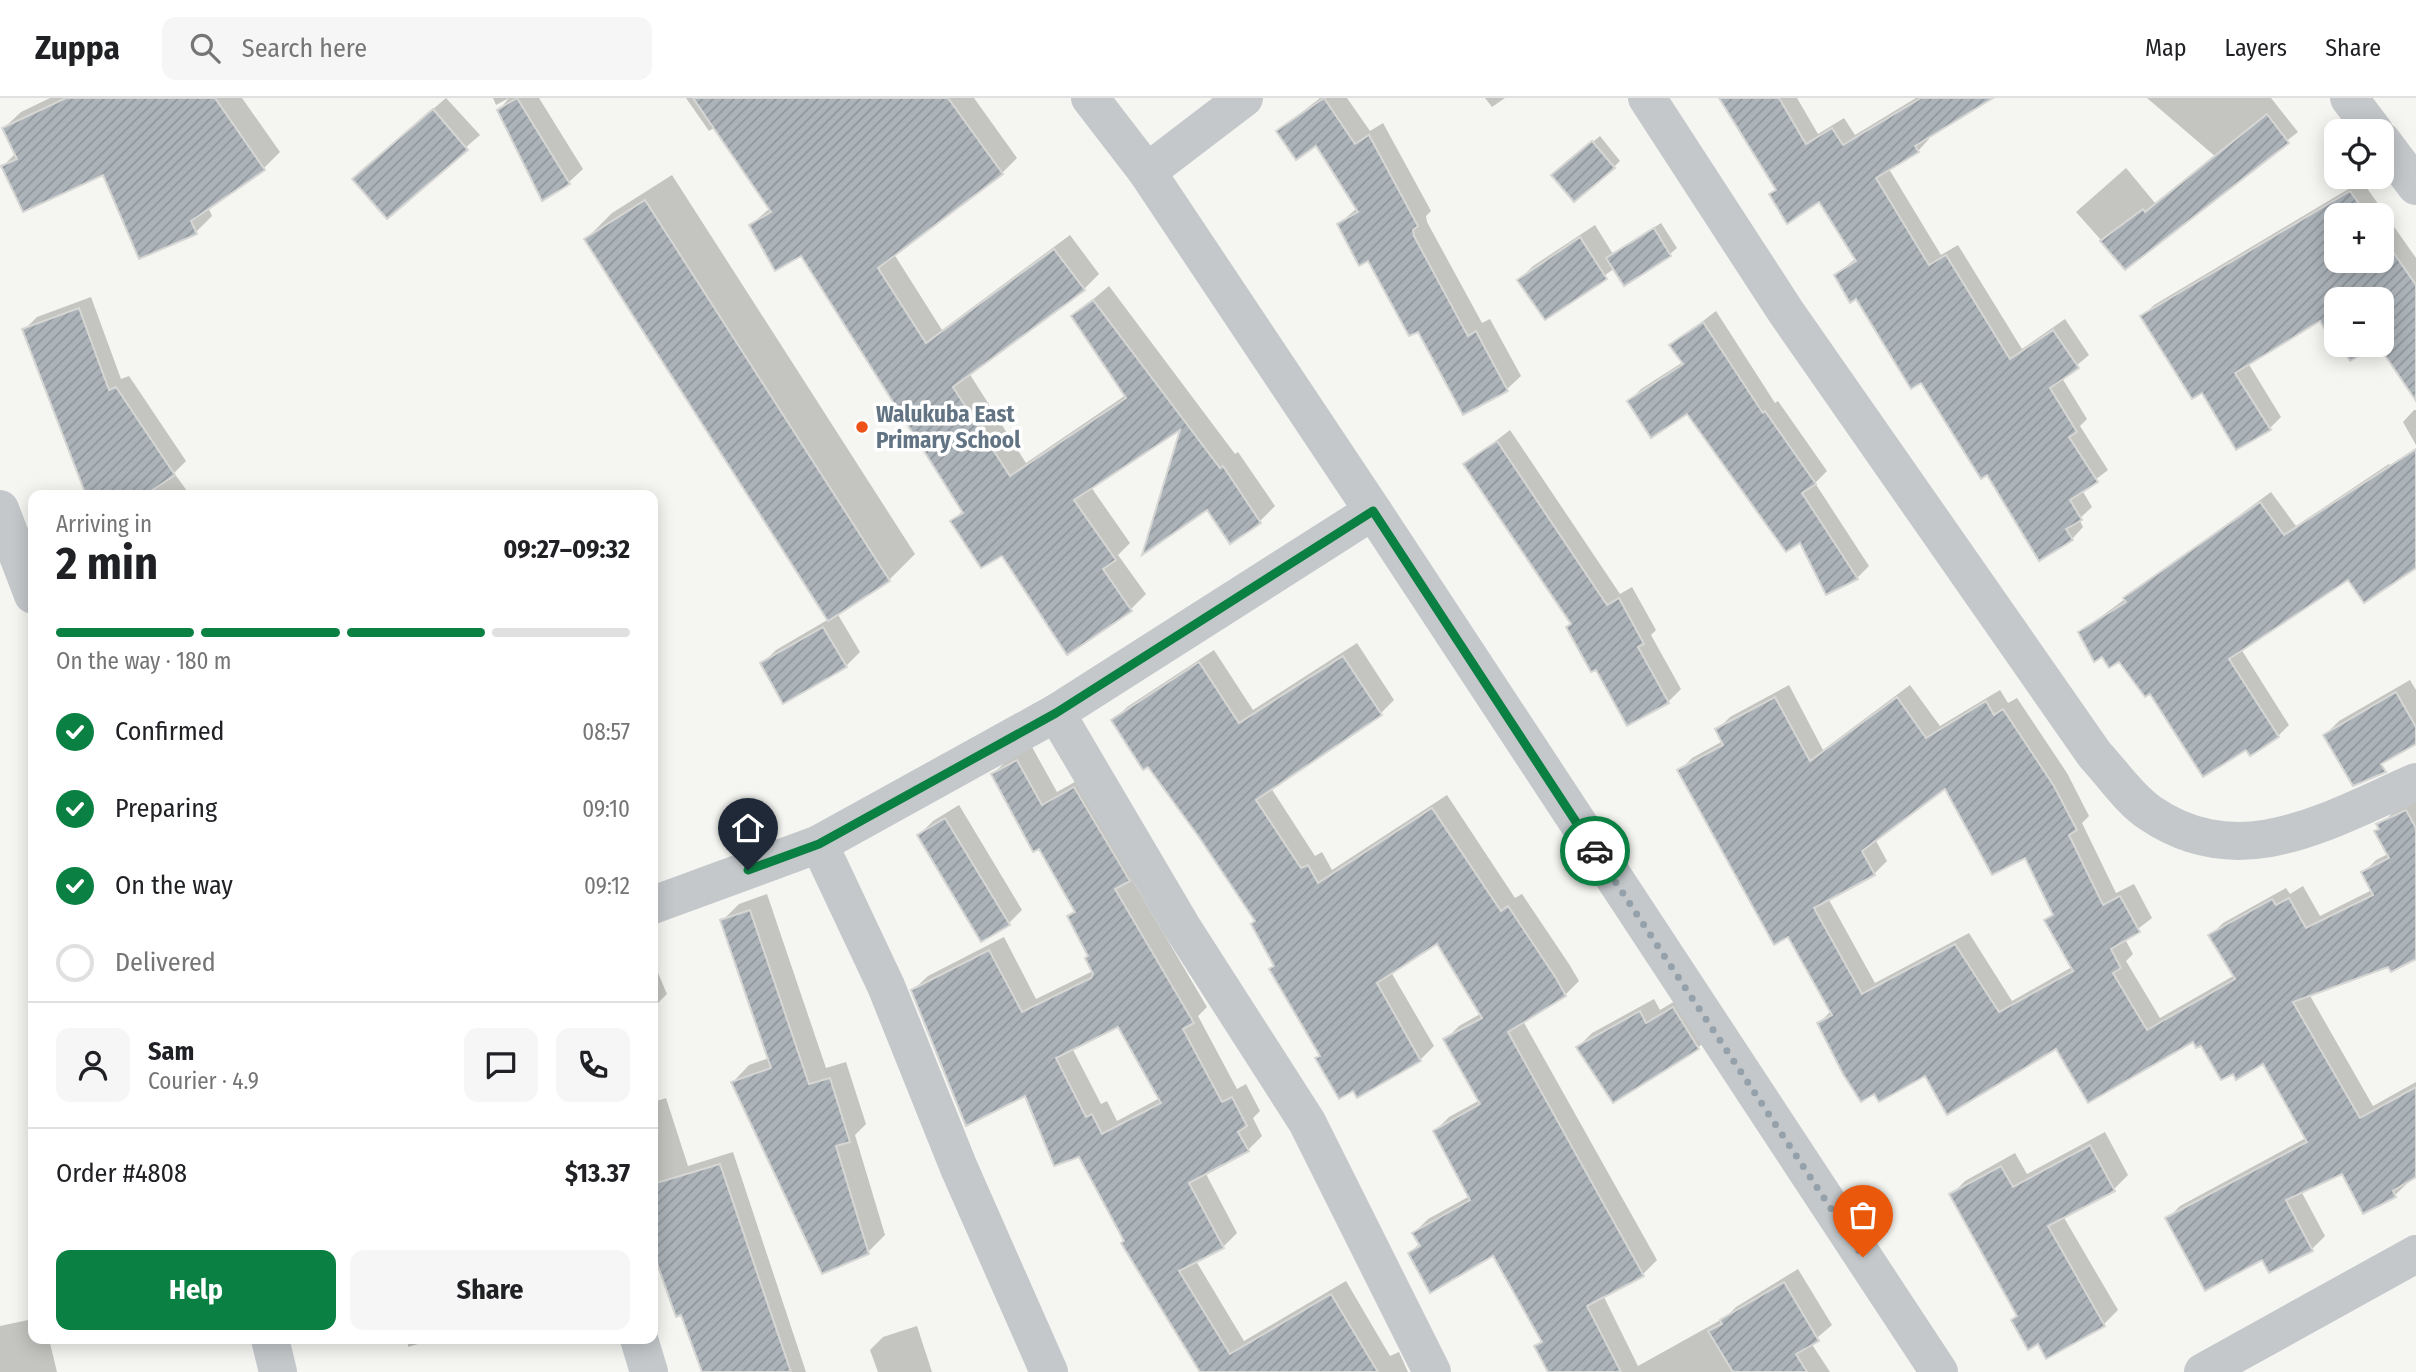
<!DOCTYPE html>
<meta charset="utf-8">
<style>
:root{--surface:#fff;--page:#f6f6f6;--text:#202124;--muted:#757577;--line:#e0e0e0;--accent:#0b8043}
body{margin:0;font-family:"Fira Sans Condensed",sans-serif;background:var(--page);color:var(--text);height:100vh;display:flex;flex-direction:column;font-size:26px;white-space:nowrap}
*{box-sizing:border-box;margin:0}
p{font-size:23px;color:var(--muted)}
.icon{flex:none;width:38px;height:38px;fill:none;stroke:currentColor;stroke-width:2;stroke-linecap:round;stroke-linejoin:round}
.map{position:relative;flex:1;overflow:hidden}
.side{position:absolute;left:28px;top:392px;width:630px;height:854px;display:flex;flex-direction:column;background:var(--surface);border-radius:14px;box-shadow:0 4px 18px #0003}
.side>*{flex:none}
.controls{position:absolute;left:2324px;top:21px;display:grid;gap:14px}
.controls a{display:grid;place-items:center;width:70px;height:70px;border-radius:14px;background:var(--surface);box-shadow:0 4px 18px #0003;font-size:35px}
.pin{position:absolute;display:grid;place-items:center;width:60px;height:60px;color:#fff;margin:-72px -30px;border-radius:50% 50% 50% 0;rotate:-45deg;box-shadow:0 0 7px #0007}
.pin .icon{rotate:45deg}
.courier{position:absolute;display:grid;place-items:center;width:70px;height:70px;margin:-35px;border:5px solid #0b8043;border-radius:50%;background:#fff;color:#222;box-shadow:0 2px 9px #0007}
.overview em{font-style:normal;font-weight:700}
.overview div{display:flex;flex-direction:column-reverse}
.overview{display:flex;align-items:center;justify-content:space-between;height:119px;padding:0 28px}
h1{font-size:46px;font-weight:700;line-height:52px}
.bar{display:grid;grid-template-columns:repeat(4,1fr);gap:10px 7px;align-content:center;height:84px;padding:0 28px}
.bar i{height:9px;border-radius:5px;background:var(--line)}
.bar .on{background:var(--accent)}
.bar p{grid-column:span 4}
.line{display:flex;align-items:center;gap:18px;padding:0 28px;border-top:2px solid var(--line)}
.line div{flex:1}
.round{display:grid;place-items:center;flex:none;width:74px;height:74px;border-radius:14px;background:var(--page)}
ol{padding:0 28px;list-style:none}
li{display:flex;align-items:center;gap:21px;height:77px}
li p{margin-inline-start:auto}
li .icon{padding:7px;border-radius:50%;background:var(--accent);color:#fff;stroke-width:4}
li:last-child{color:var(--muted)}
li i{width:38px;height:38px;border:4px solid var(--line);border-radius:50%}
.primary-button{display:flex;gap:14px;margin-top:auto;padding:14px 28px}
.primary-button a{flex:1;height:80px;border-radius:14px;background:var(--accent);color:#fff;font-size:28px;font-weight:700;line-height:80px;text-align:center}
.primary-button a+a{background:var(--page);color:var(--text)}
header{display:flex;align-items:center;gap:42px;box-sizing:border-box;height:98px;padding:0 35px;background:var(--surface);border-bottom:2px solid var(--line)}
header strong{font-size:33px}
nav{display:flex;gap:38px;margin-inline-start:auto;font-size:24px}
.search{width:490px;height:63px;background:var(--page);display:flex;align-items:center;gap:18px;box-sizing:border-box;padding:0 24px;border-radius:14px;color:var(--muted);font-size:26px}
.map>svg:first-child{display:block}
.shadow{fill:#0003;fill-rule:evenodd}
.building{fill:url(#building-hatch);stroke:#d6d6d4;stroke-width:2;fill-rule:evenodd}
.lines{fill:none;stroke-linecap:round;stroke-linejoin:round}
.street{stroke:#c4c8cb;stroke-width:38}
.done{stroke:#95a1aa;stroke-width:7;stroke-dasharray:0 12.6}
.route{stroke:#0b8043;stroke-width:9}
.poi-dot{fill:#ee5118;stroke:#fff;stroke-width:2.5}
.labels{text-anchor:middle;stroke-width:7;stroke-linejoin:round;paint-order:stroke}
.poi-label{font-size:23px;font-weight:bold;fill:#627484;stroke:#fff;text-anchor:start}
</style>
<header>
<strong>Zuppa</strong>
<div class="search"><svg class="icon" aria-label="search" viewBox="0 0 24 24"><circle cx="10" cy="10" r="6"/><path d="M15 15l6 6"/></svg>Search here</div>
<nav><a>Map</a><a>Layers</a><a>Share</a></nav>
</header>
<div class="map">
<svg width="2416" height="1274" viewBox="0 0 2416 1274">
<defs>
<pattern id="building-hatch" width="6" height="6" patternUnits="userSpaceOnUse" patternTransform="scale(1.75)"><rect width="6" height="6" fill="#acb4ba"/><path d="M-1 1l2-2M0 6l6-6M5 7l2-2" fill="none" stroke="#8f979d"/></pattern>
</defs>
<rect width="100%" height="100%" fill="#f5f5f1"/>
<g class="shadow">
<polygon points="50,0 242,0 280,54 263,71 208,109 212,118 196,134 103,75 3,68 16,55 4,30 21,14"/>
<polygon points="446,0 480,37 387,118 368,67"/>
<polygon points="493,0 539,0 583,71 569,84 499,12 509,0 496,7"/>
<polygon points="686,0 974,0 1017,60 1002,75 894,156 942,232 1070,137 1099,176 1084,191 969,275 1026,365 1126,297 1073,218 1109,188 1235,356 1238,354 1275,408 1260,423 1231,444 1183,328 1091,389 1130,445 1118,457 1146,496 1131,511 1002,455 952,424 963,412 801,156 751,127 770,110 715,29 709,33"/>
<polygon points="1320,0 1347,0 1370,33 1383,25 1431,113 1426,118 1427,124 1482,225 1490,221 1521,278 1507,291 1368,161 1339,126 1357,110 1316,46 1278,33"/>
<polygon points="1485,0 1505,0 1492,9"/>
<polygon points="1720,0 1797,0 1818,36 1844,20 1855,37 1916,0 1983,0 1927,38 1929,41 1918,53 1889,71 1941,157 1958,147 2022,251 2065,221 2089,257 2062,280 2087,321 2080,328 2108,372 2082,392 2092,409 2079,421 2083,429 2072,441 1987,375 1922,282 1836,177 1856,160 1819,101 1771,97 1777,90"/>
<polygon points="2147,0 2271,0 2298,34 2126,170 2076,114 2126,70 2155,105 2216,59"/>
<polygon points="1600,38 1620,63 1614,69 1560,71"/>
<polygon points="672,77 915,456 889,482 837,515 860,554 846,568 784,604 762,566 776,552 829,521 586,141 612,115"/>
<path d="M2362,83L2416,160V300L2380,247L2382,201H2336V244L2321,221L2248,265L2281,319L2270,330L2202,293L2143,218L2154,207ZM2336,117H2382V163H2336Z"/>
<polygon points="1661,125 1677,150 1670,156 1624,185 1615,170 1545,220 1519,182 1533,168 1595,127 1613,156"/>
<polygon points="91,199 121,281 129,278 186,363 174,375 190,397 89,397 25,231 37,219"/>
<polygon points="1716,213 1775,305 1778,303 1827,373 1815,385 1869,468 1857,480 1801,442 1688,314 1629,303 1641,291 1683,264 1672,247"/>
<polygon points="2414,312 2416,312 2416,347 2403,324"/>
<polygon points="1510,332 1620,496 1632,489 1656,532 1651,537 1681,591 1668,604 1596,569 1572,525 1466,366"/>
<polygon points="2389,366 2406,392 2416,445 2416,467 2349,479 2241,551 2289,627 2278,638 2246,649 2150,593 2119,562 2080,534 2271,394 2296,428"/>
<polygon points="1357,545 1394,602 1380,616 1271,690 1315,758 1322,754 1332,772 1447,697 1515,800 1522,796 1569,866 1579,883 1565,897 1523,923 1657,1162 1643,1176 1603,1197 1638,1268 1726,1219 1736,1209 1798,1171 1832,1227 1811,1245 1830,1274 1550,1274 1537,1248 1543,1241 1494,1156 1410,1155 1420,1145 1414,1135 1428,1121 1470,1098 1435,1033 1449,1019 1480,1002 1445,942 1459,928 1482,915 1438,843 1391,874 1434,948 1420,962 1321,957 1257,823 1201,738 1113,623 1127,609 1214,552 1253,612"/>
<polygon points="2410,582 2416,592 2416,644 2325,637 2339,623"/>
<path d="M1789,587L1823,652L1910,587L1940,628L2000,592L2008,605L2017,600L2067,675L2089,718L2082,725L2116,795L2134,786L2152,820L2125,841L2133,856L2126,863L2160,920L2235,877L2210,838L2223,825L2286,790L2290,796L2303,788L2320,818L2372,792L2363,775L2376,762L2388,756L2376,734L2392,715L2416,704V859L2309,896L2373,1008L2416,984V1077L2395,1097L2343,1074L2301,1093L2325,1138L2312,1151L2263,1159L2167,1121L2180,1108L2306,1040L2264,963L2194,942L2057,948L1925,976L1819,925L1831,913L1789,836L1679,673L1692,660L1723,643L1717,632L1730,619ZM1946,689L2026,757L2054,815L2047,822L2072,869L2012,903L1969,835L1875,885L1828,800L1874,776L1887,763L1875,741Z"/>
<path d="M1032,649L1057,694L1089,676L1131,780L1207,909L1198,918L1237,991L1246,986L1260,1013L1253,1020L1262,1038L1248,1052L1205,1074L1237,1135L1223,1149L1196,1163L1244,1243L1346,1183L1390,1258L1399,1254L1408,1274H1203L1080,1057L1026,996L913,892L928,878L1004,839L1036,901L1093,873L1090,857L1069,818L1075,812L1040,748L993,676L1007,662ZM1119,927L1160,1000L1117,1023L1107,1003L1101,1006L1072,950Z"/>
<polygon points="959,707 1022,812 1008,826 919,737 933,723"/>
<polygon points="767,796 826,970 846,964 866,1026 855,1037 885,1137 868,1154 733,984 749,967 769,960 722,823 739,806"/>
<polygon points="653,863 667,896 653,910"/>
<polygon points="1687,896 1711,936 1698,950 1578,949 1592,935 1654,901 1660,912"/>
<polygon points="666,1000 688,1068 733,1054 806,1274 713,1274 682,1215 677,1217 653,1149 653,1004"/>
<polygon points="2105,1034 2128,1077 2114,1091 2063,1118 2118,1212 2104,1226 2047,1259 2018,1217 1952,1096 1965,1083 2015,1055 2027,1076"/>
<polygon points="33,1221 33,1241 49,1241 57,1274 0,1274 0,1228"/>
<polygon points="917,1228 932,1274 878,1274 870,1252 883,1239"/>
<polygon points="408,1241 434,1241 408,1249"/>
</g>
<g class="building">
<polygon points="66,0 215,0 265,72 191,123 197,136 139,161 103,77 23,114 1,68 17,61 2,30"/>
<polygon points="517,0 570,86 542,103 497,12"/>
<polygon points="693,0 948,0 1003,76 878,170 926,245 1054,151 1085,192 953,289 1010,378 1126,300 1071,218 1093,202 1220,370 1223,368 1261,425 1230,446 1207,412 1142,457 1180,332 1074,402 1116,462 1103,471 1132,513 1067,557 1002,458 981,470 950,423 963,415 801,158 775,173 749,127 771,114"/>
<polygon points="1324,0 1355,46 1369,37 1418,128 1413,132 1414,138 1468,238 1476,233 1508,293 1463,317 1418,234 1409,238 1368,163 1359,168 1337,126 1358,114 1316,48 1296,62 1276,33"/>
<polygon points="1719,0 1779,0 1806,46 1832,30 1843,47 1921,0 1993,0 1915,48 1919,54 1876,80 1929,167 1946,157 2010,261 2053,232 2079,270 2050,290 2077,334 2069,339 2098,384 2070,402 2082,422 2066,431 2073,442 2039,463 1987,377 1981,381 1921,285 1911,291 1856,201 1850,205 1834,177 1856,163 1819,104 1787,126 1769,96 1776,92"/>
<polygon points="433,11 468,52 387,121 352,81"/>
<polygon points="2267,16 2289,45 2125,172 2100,143 2143,111 2145,114"/>
<polygon points="1592,43 1615,70 1574,104 1551,77"/>
<polygon points="2350,93 2367,117 2336,117 2336,163 2382,163 2382,138 2416,187 2416,303 2378,247 2382,247 2382,201 2336,201 2336,246 2334,247 2320,223 2235,275 2271,332 2236,352 2202,295 2192,301 2140,218"/>
<polygon points="645,102 890,483 828,523 584,141"/>
<polygon points="1654,130 1671,158 1624,188 1606,160"/>
<polygon points="1580,139 1607,181 1545,222 1517,182"/>
<polygon points="79,210 109,292 116,289 175,377 145,397 86,397 22,231"/>
<polygon points="1703,224 1763,315 1765,313 1816,386 1802,395 1858,481 1826,497 1800,445 1786,454 1687,316 1651,340 1627,303 1683,266 1669,247"/>
<polygon points="2340,247 2377,247 2350,263"/>
<polygon points="1497,343 1607,507 1619,500 1644,546 1638,549 1669,605 1627,628 1596,572 1591,574 1566,529 1571,526 1463,366"/>
<polygon points="2416,351 2416,470 2364,505 2348,482 2229,561 2279,639 2250,658 2246,652 2203,679 2150,596 2145,599 2119,564 2109,570 2102,559 2094,564 2078,534 2126,504 2123,500 2260,404 2284,437"/>
<polygon points="823,529 847,569 783,606 760,565"/>
<polygon points="1343,558 1382,617 1256,702 1301,770 1308,767 1318,785 1432,710 1501,813 1508,808 1556,880 1566,898 1508,934 1644,1178 1587,1208 1621,1274 1548,1274 1534,1248 1542,1244 1493,1158 1430,1195 1408,1155 1420,1148 1412,1135 1470,1102 1433,1033 1480,1006 1443,941 1482,920 1437,846 1377,885 1421,963 1357,1000 1353,993 1339,1001 1315,960 1320,958 1269,871 1274,868 1251,826 1255,823 1199,739 1148,669 1143,672 1111,622 1199,564 1239,625"/>
<polygon points="2396,594 2416,629 2416,646 2381,666 2386,674 2353,688 2323,637"/>
<path d="M1775,599L1810,663L1897,599L1926,640L1986,603L1994,617L2003,611L2054,688L2077,732L2069,737L2103,807L2120,798L2140,834L2111,851L2121,870L2113,875L2147,932L2235,881L2208,837L2272,801L2276,807L2289,800L2306,830L2373,797L2361,774L2389,760L2374,733L2379,731L2376,726L2406,712L2416,730V861L2391,874L2388,869L2293,904L2360,1020L2416,989V1079L2393,1093L2396,1099L2363,1116L2342,1076L2286,1102L2313,1153L2269,1175L2262,1162L2205,1193L2165,1120L2307,1044L2263,966L2236,982L2233,976L2221,982L2201,948L2196,950L2193,944L2088,1005L2056,951L1947,1017L1925,978L1879,1004L1874,996L1861,1004L1843,976L1817,925L1832,917L1788,839L1774,847L1677,672L1723,647L1715,631ZM1945,691L1992,777L2025,760L2053,817L2044,822L2073,873L1999,914L1955,846L1862,896L1814,810L1875,777L1862,753Z"/>
<path d="M1017,662L1042,707L1074,689L1130,783L1115,791L1194,925L1183,931L1222,1004L1232,999L1247,1028L1238,1034L1249,1053L1189,1085L1224,1150L1179,1173L1230,1256L1331,1196L1378,1274H1200L1121,1145L1124,1143L1079,1059L1054,1068L1025,998L966,1028L911,892L989,852L1022,914L1091,880L1093,876L1085,860L1088,858L1067,818L1075,814L1039,751L1033,754L991,676ZM1118,929L1161,1005L1102,1036L1092,1016L1086,1019L1056,960Z"/>
<polygon points="945,720 1010,827 981,844 917,737"/>
<polygon points="750,812 809,986 830,980 850,1044 836,1048 869,1156 822,1176 731,984 771,970 720,822"/>
<polygon points="1673,909 1699,951 1613,1005 1576,949 1640,913 1646,925"/>
<polygon points="2090,1047 2115,1093 2048,1128 2105,1228 2046,1261 2038,1246 2028,1252 2011,1222 2017,1218 1949,1096 2001,1068 2013,1089"/>
<polygon points="720,1066 791,1274 702,1274 681,1217 676,1219 653,1154 653,1086"/>
<polygon points="1784,1184 1819,1243 1796,1256 1807,1274 1733,1274 1708,1233 1722,1226 1720,1222"/>
</g>
<g class="lines">
<g class="street">
<polyline points="1090,0 1147,74 1373,413 1939,1274"/>
<path d="M1647,0L1786,214L2095,657C2112,675 2129,701 2150,715C2241,777 2328,722 2416,684"/>
<polyline points="2349,0 2374,33"/>
<polyline points="2382,43 2416,88"/>
<polyline points="1147,74 1244,0"/>
<polyline points="0,411 33,497"/>
<polyline points="1056,615 1182,829 1307,1024 1432,1274"/>
<polyline points="819,746 886,888 959,1070 1049,1274"/>
<polyline points="653,807 819,746 1056,615 1373,413"/>
<polyline points="270,1241 278,1274"/>
<polyline points="639,1241 649,1274"/>
<polyline points="2203,1274 2416,1156"/>
</g>
</g>
<g class="lines">
<polyline class="done" points="1595,753 1863,1159"/>
<polyline class="route" points="748,772 819,746 1056,615 1373,413 1595,753"/>
</g>
<circle class="poi-dot" cx="862" cy="329" r="7"/>
<g class="labels">
<g class="poi-label">
<text x="876" y="324">Walukuba East<tspan x="876" dy="26">Primary School</tspan></text>
</g>
</g>
</svg>
<div class="controls">
<a><svg class="icon" aria-label="locate" viewBox="0 0 24 24"><circle cx="12" cy="12" r="6"/><path d="M12 2v4M12 18v4M2 12h4M18 12h4"/></svg></a>
<a>+</a>
<a>−</a>
</div>
<div class="pin" style="left:1863px;top:1159px;background:#ea580c"><svg class="icon" aria-label="bag" viewBox="0 0 24 24"><path d="M5 8h14l-1 12H6zM9 8a3 3 0 0 1 6 0"/></svg></div>
<div class="pin" style="left:748px;top:772px;background:#1f2937"><svg class="icon" aria-label="home" viewBox="0 0 24 24"><path d="M3 11l9-7 9 7M6 9v11h12V9"/></svg></div>
<div class="courier" style="left:1595px;top:753px"><svg class="icon" aria-label="car" viewBox="0 0 24 24"><path d="M5 17H2v-5l4-1 3-4h7l3 4 3 1v5h-3M9 17h6M6 11h13"/><circle cx="7" cy="17" r="2"/><circle cx="17" cy="17" r="2"/></svg></div>
<section class="side">
<div class="overview"><div><h1>2 min</h1><p>Arriving in</p></div><em>09:27–09:32</em></div>
<div class="bar"><i class="on"></i><i class="on"></i><i class="on"></i><i></i><p>On the way · 180 m</p></div>
<ol>
<li><svg class="icon" aria-label="check" viewBox="0 0 24 24"><path d="M5 12l5 5 9-10"/></svg>Confirmed<p>08:57</p></li>
<li><svg class="icon" aria-label="check" viewBox="0 0 24 24"><path d="M5 12l5 5 9-10"/></svg>Preparing<p>09:10</p></li>
<li><svg class="icon" aria-label="check" viewBox="0 0 24 24"><path d="M5 12l5 5 9-10"/></svg>On the way<p>09:12</p></li>
<li><i></i>Delivered</li>
</ol>
<div class="line" style="height:126px"><a class="round"><svg class="icon" aria-label="person" viewBox="0 0 24 24"><circle cx="12" cy="8" r="4"/><path d="M4 21q1-7 8-7t8 7"/></svg></a><div><b>Sam</b><p>Courier · 4.9</p></div><a class="round"><svg class="icon" aria-label="chat" viewBox="0 0 24 24"><path d="M4 5h16v11H9l-5 4z"/></svg></a><a class="round"><svg class="icon" aria-label="phone" viewBox="0 0 24 24"><path d="M5 4h4l2 5-3 2q2 4 5 5l2-3 5 2v4C11 20 4 13 5 4z"/></svg></a></div>
<div class="line" style="height:91px"><div>Order #4808</div><b>$13.37</b></div>
<div class="primary-button"><a>Help</a><a>Share</a></div>
</section>
</div>
